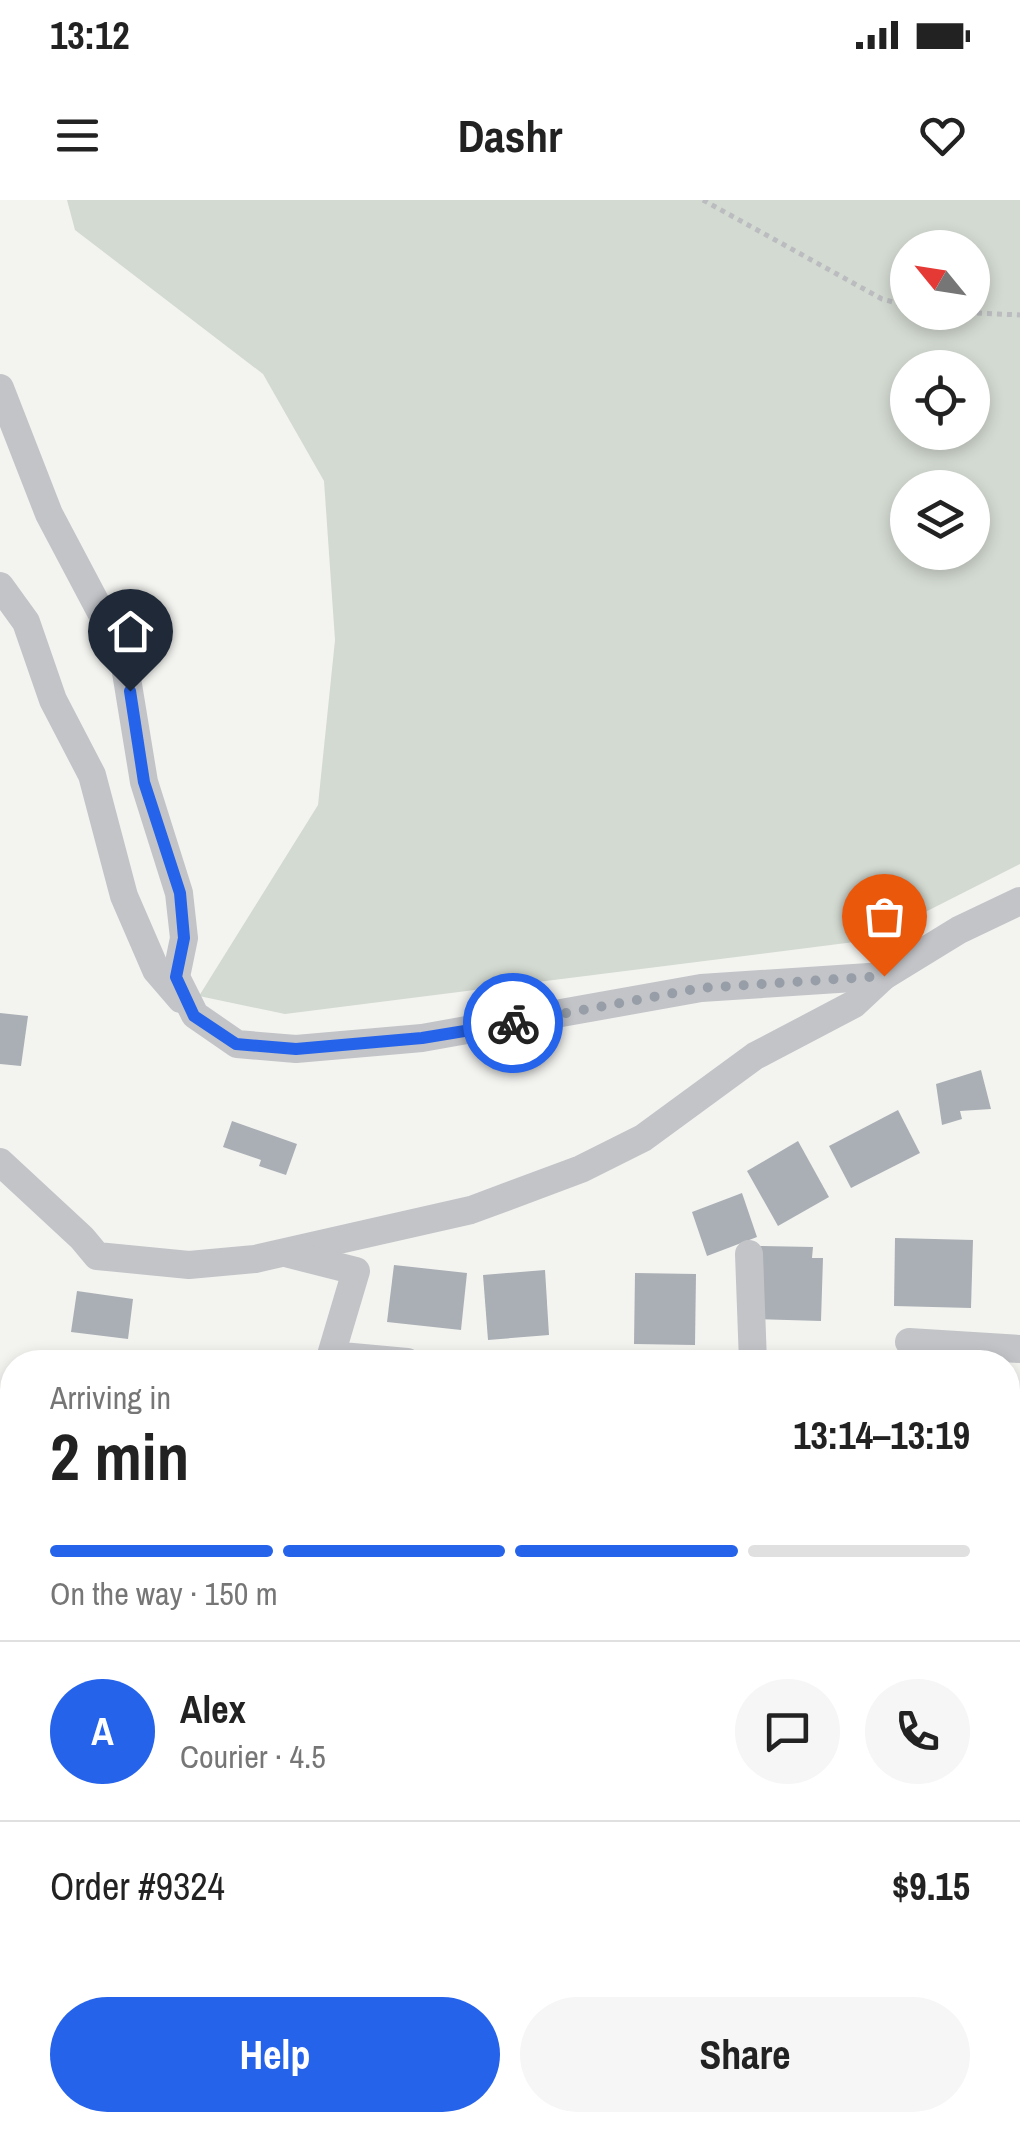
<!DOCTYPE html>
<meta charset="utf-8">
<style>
:root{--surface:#fff;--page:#f6f6f6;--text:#222;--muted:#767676;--line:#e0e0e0;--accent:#2563eb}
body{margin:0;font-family:"Archivo Narrow",sans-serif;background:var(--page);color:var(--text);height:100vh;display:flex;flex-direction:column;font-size:38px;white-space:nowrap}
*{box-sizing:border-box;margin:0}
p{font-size:32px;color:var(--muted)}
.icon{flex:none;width:55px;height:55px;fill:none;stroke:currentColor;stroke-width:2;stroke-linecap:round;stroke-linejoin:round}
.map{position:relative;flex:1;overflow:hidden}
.panel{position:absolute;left:0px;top:1150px;width:1020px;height:782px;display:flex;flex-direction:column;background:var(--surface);border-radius:40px 40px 0 0;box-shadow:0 5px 15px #0003}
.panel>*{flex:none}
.needle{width:65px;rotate:300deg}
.controls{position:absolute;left:890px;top:30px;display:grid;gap:20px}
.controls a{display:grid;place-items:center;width:100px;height:100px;border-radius:50%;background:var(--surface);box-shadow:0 5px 15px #0003;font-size:50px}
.pin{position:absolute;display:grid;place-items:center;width:85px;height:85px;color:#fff;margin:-102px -42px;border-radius:50% 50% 50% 0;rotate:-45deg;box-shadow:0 0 10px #0007}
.pin .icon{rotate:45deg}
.courier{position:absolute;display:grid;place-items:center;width:100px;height:100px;margin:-50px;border:8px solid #2563eb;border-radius:50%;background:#fff;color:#222;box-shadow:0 2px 12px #0007}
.head em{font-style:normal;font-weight:700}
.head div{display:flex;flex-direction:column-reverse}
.head{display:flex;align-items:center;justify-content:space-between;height:170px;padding:0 50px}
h1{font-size:65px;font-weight:700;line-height:75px}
.bar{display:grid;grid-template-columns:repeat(4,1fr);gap:15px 10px;align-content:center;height:120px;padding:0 50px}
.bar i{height:12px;border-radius:8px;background:var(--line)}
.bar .selected{background:var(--accent)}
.bar p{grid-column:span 4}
.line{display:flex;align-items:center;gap:25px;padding:0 50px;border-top:2px solid var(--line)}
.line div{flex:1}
.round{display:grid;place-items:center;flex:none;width:105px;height:105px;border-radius:52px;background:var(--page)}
.action{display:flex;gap:20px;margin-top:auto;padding:20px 50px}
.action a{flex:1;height:115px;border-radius:60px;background:var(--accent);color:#fff;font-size:40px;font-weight:700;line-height:115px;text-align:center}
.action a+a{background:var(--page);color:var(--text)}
.status{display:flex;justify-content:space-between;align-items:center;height:70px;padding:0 50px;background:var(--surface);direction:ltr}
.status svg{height:28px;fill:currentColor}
header{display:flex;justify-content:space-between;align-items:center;height:130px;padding:0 50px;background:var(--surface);font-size:45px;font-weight:700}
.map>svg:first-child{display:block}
.green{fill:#d3dad1;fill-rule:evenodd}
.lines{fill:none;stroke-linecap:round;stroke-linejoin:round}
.river{stroke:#bcc4cb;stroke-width:52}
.building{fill:#aaafb5}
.secondary-casing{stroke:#b4b7bc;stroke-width:45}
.path{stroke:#bbbcbf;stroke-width:5;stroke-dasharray:5 5;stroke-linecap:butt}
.street{stroke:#c2c4c8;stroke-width:28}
.secondary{stroke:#fff;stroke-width:40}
.done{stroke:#979ea7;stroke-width:10;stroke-dasharray:0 18}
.route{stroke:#2563eb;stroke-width:12}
</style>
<div class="status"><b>13:12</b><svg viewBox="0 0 49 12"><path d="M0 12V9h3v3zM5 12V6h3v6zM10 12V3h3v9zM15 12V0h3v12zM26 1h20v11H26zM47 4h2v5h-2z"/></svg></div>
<header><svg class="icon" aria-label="menu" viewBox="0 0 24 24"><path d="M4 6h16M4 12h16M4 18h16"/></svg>Dashr<svg class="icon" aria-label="heart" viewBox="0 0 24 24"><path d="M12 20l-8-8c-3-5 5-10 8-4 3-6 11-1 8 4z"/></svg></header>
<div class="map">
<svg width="1020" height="1931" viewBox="0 0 1020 1931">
<rect width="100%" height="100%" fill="#f3f4f0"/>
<path class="green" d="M67,0H1020V664L870,740L285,814L199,796L318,605L335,440L324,281L263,174L75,30ZM908,48H972V112H908ZM908,168H972V232H908ZM908,288H972V352H908Z"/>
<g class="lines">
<g class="river">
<polyline points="0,1557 12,1560"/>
<polyline points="1008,1841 1020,1844"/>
</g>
</g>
<g class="building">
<polygon points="0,813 28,816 21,866 0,864"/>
<polygon points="981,870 991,909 960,911 962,919 942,925 936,884"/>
<polygon points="898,910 920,953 851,988 829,946"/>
<polygon points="232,921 297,944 286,975 259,966 261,960 223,947"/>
<polygon points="798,941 829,997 778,1026 747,971"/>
<polygon points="742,993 757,1037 707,1056 692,1012"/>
<polygon points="895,1038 973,1040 971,1108 894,1106"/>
<polygon points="759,1046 813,1047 812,1058 823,1058 821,1121 757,1119"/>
<polygon points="394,1065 467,1073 461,1130 387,1122"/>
<polygon points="545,1070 549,1135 488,1140 483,1075"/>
<polygon points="635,1073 696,1074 695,1145 634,1144"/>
<polygon points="77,1091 133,1099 128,1139 71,1132"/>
<polygon points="1008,1200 1020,1202 1020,1260 1008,1258"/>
<polygon points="12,1302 12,1355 0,1348 0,1325"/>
<polygon points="1008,1319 1020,1325 1020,1362 1008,1389"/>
<polygon points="1016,1485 1020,1486 1020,1528 1008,1524 1008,1512"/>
<polygon points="0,1780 12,1785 12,1839 0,1836"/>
<polygon points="0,1853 12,1856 12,1885 1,1921"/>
<polygon points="299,1920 341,1920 339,1931 297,1931"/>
<polygon points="504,1920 536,1920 549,1925 547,1931 500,1931"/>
<polygon points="811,1920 842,1920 841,1931 810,1931"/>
</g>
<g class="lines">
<defs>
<g id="secondary">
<polyline points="0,1436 12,1443"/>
<polyline points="1008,1775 1020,1778"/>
</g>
</defs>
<use href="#secondary" class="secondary-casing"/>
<g class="path">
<polyline points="703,0 882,99 908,106"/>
<polyline points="957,112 1020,115"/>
</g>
<g class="street">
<polyline points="0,188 49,314 123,454 144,582 179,693 184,738 176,777 195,815 237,844 296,849 422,838 701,788 884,776 959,730 1020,701"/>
<polyline points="0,386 26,422 53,500 92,575 124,696 156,770 181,799"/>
<polyline points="0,962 82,1038 97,1056 189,1065 255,1059 471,1010 581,969 643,938 755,856 854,804 884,776"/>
<polyline points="289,1054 356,1071 331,1155 407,1162"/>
<polyline points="749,1054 753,1162"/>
<polyline points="909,1142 1020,1149"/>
<polyline points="0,1271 12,1275"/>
<polyline points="1008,1469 1020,1473"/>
<polyline points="1008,1585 1020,1589"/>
<polyline points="0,1731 12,1731"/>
<polyline points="627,1920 658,1931"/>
<polyline points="236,1931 237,1920"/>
<polyline points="459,1931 460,1920"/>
</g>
<use href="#secondary" class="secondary"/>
</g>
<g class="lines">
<polyline class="done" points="513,823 701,788 884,776"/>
<polyline class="route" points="130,491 144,582 180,693 184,738 176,777 194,816 236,844 296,849 422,838 513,823"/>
</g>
</svg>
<div class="controls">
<a><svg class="needle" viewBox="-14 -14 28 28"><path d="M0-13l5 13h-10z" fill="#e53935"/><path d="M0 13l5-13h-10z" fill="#767676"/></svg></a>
<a><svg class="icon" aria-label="locate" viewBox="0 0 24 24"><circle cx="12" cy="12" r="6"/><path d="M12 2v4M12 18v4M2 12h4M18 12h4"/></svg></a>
<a><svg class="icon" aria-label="layers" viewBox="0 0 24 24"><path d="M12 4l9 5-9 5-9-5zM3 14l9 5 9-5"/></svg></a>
</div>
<div class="pin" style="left:884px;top:776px;background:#ea580c"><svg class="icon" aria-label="bag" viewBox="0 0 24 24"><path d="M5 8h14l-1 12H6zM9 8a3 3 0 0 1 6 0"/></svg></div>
<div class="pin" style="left:130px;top:491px;background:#1f2937"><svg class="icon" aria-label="home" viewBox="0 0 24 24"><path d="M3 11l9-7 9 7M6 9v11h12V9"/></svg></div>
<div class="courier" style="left:513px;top:823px"><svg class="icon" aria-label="bike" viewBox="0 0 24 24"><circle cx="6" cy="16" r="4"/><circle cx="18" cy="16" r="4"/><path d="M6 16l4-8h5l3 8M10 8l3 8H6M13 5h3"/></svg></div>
<section class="panel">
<div class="head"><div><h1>2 min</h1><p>Arriving in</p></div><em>13:14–13:19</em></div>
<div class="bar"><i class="selected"></i><i class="selected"></i><i class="selected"></i><i></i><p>On the way · 150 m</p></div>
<div class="line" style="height:180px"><b class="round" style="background:var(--accent);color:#fff">A</b><div><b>Alex</b><p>Courier · 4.5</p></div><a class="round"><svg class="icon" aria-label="chat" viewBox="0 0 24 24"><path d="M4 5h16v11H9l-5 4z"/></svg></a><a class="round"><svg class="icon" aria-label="phone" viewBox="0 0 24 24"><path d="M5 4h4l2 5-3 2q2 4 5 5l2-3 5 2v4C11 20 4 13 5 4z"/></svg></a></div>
<div class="line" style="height:130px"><div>Order #9324</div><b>$9.15</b></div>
<div class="action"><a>Help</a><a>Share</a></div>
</section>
</div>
